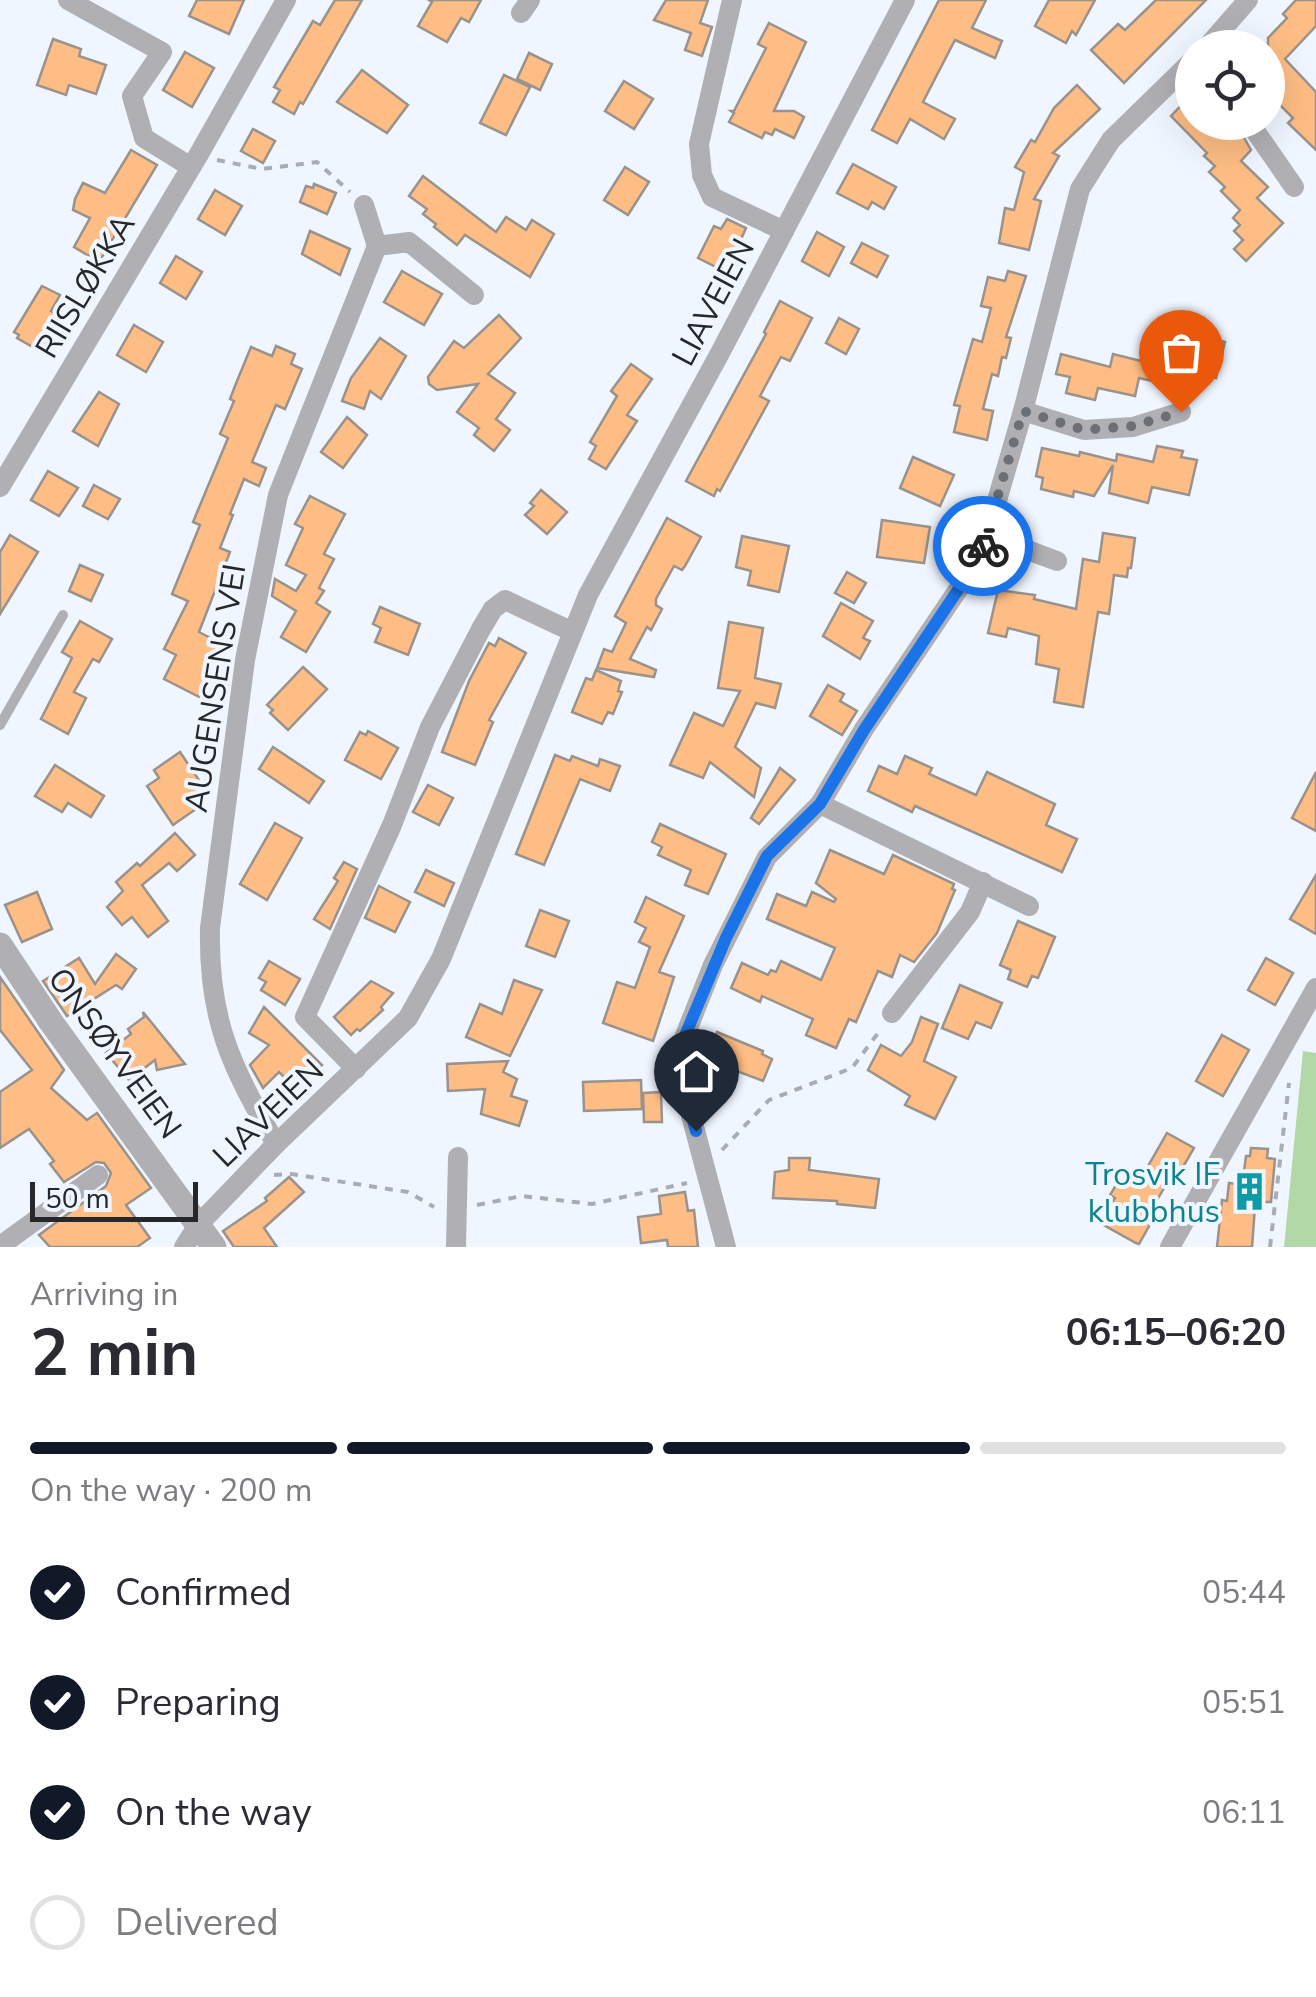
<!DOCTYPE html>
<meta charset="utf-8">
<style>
:root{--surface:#fff;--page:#f2f2f3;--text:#2b2b33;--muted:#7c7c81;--line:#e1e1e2;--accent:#111827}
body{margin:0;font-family:"Nunito Sans",sans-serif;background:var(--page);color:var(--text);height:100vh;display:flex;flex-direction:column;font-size:38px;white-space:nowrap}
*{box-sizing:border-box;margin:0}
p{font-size:32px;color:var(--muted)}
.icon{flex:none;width:55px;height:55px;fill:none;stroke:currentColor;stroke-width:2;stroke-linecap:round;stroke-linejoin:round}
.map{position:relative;height:1247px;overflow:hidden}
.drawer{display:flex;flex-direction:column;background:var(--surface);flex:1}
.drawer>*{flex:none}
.tools{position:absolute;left:1175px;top:30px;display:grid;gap:20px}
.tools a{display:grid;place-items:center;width:110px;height:110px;border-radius:50%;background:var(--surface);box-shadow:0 10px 40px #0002;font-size:50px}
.scale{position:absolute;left:30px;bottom:25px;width:168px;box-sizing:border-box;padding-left:10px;border:5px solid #25272b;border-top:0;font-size:28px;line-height:35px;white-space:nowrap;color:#25272b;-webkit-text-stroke:8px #f0f6ff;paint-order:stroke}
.pin{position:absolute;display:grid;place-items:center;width:85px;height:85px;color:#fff;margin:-102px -42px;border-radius:50% 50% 50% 0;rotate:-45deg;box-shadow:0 0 10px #0007}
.pin .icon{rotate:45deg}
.courier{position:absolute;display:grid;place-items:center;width:100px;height:100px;margin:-50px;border:8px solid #1a73e8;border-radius:50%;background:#fff;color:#222;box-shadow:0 2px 12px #0007}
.overview em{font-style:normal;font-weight:700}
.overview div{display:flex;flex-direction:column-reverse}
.overview{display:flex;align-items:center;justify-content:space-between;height:170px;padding:0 30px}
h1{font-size:65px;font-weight:700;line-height:75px}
.bar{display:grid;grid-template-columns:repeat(4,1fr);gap:15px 10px;align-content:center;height:120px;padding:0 30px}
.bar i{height:12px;border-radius:8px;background:var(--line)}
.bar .selected{background:var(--accent)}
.bar p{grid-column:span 4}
ol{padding:0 30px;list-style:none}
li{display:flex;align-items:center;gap:30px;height:110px}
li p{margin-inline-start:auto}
li .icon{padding:10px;border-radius:50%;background:var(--accent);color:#fff;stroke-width:4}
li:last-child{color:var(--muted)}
li i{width:55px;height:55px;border:5px solid var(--line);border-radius:50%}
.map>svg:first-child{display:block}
.green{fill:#b3d8a8}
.building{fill:#febd84;stroke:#9a928c;stroke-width:2.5}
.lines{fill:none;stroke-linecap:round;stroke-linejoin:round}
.path{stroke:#a8acb3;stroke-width:4;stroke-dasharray:8 8;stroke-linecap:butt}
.service{stroke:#b0afb4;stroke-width:10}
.minor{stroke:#b0afb4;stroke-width:20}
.tertiary{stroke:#b0afb4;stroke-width:25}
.done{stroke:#6c6f75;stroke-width:10;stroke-dasharray:0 18}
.route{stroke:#1a73e8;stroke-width:12}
.labels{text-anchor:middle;stroke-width:8;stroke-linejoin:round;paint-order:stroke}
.street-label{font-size:32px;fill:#25272b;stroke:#f0f6ff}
.culture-label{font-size:32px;fill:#0d838f;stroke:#f0f6ff;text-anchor:end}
</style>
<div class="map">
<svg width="1316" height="1247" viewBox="0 0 1316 1247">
<rect width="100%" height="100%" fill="#f0f6ff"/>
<polygon class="green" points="1303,1051 1316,1053 1316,1247 1284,1247"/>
<g class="building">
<polygon points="197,0 244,0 229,34 189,16"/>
<polygon points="335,0 362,0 303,104 300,102 294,114 273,102 280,90 274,87 313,21 320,25"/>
<polygon points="429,0 481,0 469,22 461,18 447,42 418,26 432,2"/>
<polygon points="666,0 708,0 700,23 712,27 702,56 685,50 691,33 654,20"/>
<polygon points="939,0 986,0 972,28 1002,41 995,58 955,40 923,102 955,119 944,139 910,119 897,143 872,130"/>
<polygon points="1049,0 1095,0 1076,35 1072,31 1066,43 1035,26"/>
<polygon points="1156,0 1206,0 1124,83 1091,50 1118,24 1125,30"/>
<polygon points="1296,0 1316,0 1316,26 1285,59 1316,92 1316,150 1288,123 1293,118 1268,93 1268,38 1287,18 1283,14"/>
<polygon points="769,23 806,42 774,111 794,111 804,117 794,138 775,129 772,135 765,132 762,138 729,122 734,113 731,111 734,111 766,48 758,44"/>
<polygon points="53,39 81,49 79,56 106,65 96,94 69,85 66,95 37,85"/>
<polygon points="185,52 214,68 192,107 163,90"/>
<polygon points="529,53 552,64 540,90 517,79"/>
<polygon points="362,70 408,105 387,133 337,102"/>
<polygon points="504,75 530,87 506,135 480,123"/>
<polygon points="624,81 653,99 634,129 605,111"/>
<polygon points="1077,85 1100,109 1053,153 1059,156 1034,199 1041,201 1029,250 999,243 1005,208 1014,210 1024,172 1015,167 1031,140 1035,142 1054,108"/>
<polygon points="1192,94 1192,122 1235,122 1251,150 1241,161 1268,187 1257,198 1283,223 1246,261 1234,249 1243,240 1234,231 1240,225 1233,218 1240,210 1221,191 1225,187 1209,172 1215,166 1204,156 1207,153 1171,116"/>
<polygon points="253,129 275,141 263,163 241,151"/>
<polygon points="131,150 157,165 99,262 74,247 90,218 73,210 75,199 83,183 105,193"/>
<polygon points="853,164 896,187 884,209 872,202 868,209 837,193"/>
<polygon points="625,167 649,182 628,215 604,200"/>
<polygon points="423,176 496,232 506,217 526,230 532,220 554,234 530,277 465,235 457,245 434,227 436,224 423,214 427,209 409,196"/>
<polygon points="314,184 336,193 327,214 300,202 306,186 313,188"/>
<polygon points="215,190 242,206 225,235 198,219"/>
<polygon points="727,219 746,228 726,272 698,258 714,226 721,229"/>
<polygon points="310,231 350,249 340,275 302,254"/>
<polygon points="817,232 844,247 829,276 802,261"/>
<polygon points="862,243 888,256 877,277 851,263"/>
<polygon points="176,256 202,272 186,299 160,283"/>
<polygon points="402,271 442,294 424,325 384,302"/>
<polygon points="1008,271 1026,276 1006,337 1011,338 1006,358 1002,357 998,376 992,374 983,409 993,411 987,440 954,432 960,406 954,405 973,339 982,342 991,308 981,306 988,277 1005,281"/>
<polygon points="42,286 60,295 51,311 65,319 45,354 17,338 19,335 14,332"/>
<polygon points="780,301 812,318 790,361 781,357 760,396 769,401 720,491 717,489 714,496 686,481 766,334 764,332"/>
<polygon points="499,315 521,338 488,374 515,393 496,419 510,430 494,451 474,435 479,428 457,412 478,384 437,390 429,384 428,377 454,341 464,348"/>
<polygon points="839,318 859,329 846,354 826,343"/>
<polygon points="134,325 163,342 146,372 117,355"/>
<polygon points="1184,332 1225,342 1216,378 1179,369 1175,386 1139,378 1135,396 1098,388 1095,400 1066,393 1070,377 1056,374 1061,354 1110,367 1113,354 1149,363 1153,344 1180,350"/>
<polygon points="380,338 406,356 381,399 370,391 364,409 342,401 351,378"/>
<polygon points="276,346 295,354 291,364 302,369 285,409 276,405 252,462 266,468 259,486 244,479 230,514 233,515 220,548 230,552 199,632 224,645 212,669 229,677 227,690 219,707 164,679 176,655 164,649 188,601 172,594 200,525 193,522 228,438 220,434 234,401 230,399 235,386 251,347 272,356"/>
<polygon points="631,364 652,379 627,415 637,421 606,469 589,459 596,446 590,442 617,396 611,391"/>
<polygon points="99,392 119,404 98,446 73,431"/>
<polygon points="347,417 367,435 343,468 321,452"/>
<polygon points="1157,446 1183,451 1181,457 1197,460 1189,495 1152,487 1148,503 1109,493 1113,465 1094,496 1074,491 1073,497 1041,489 1043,478 1036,476 1042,448 1079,456 1080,452 1116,461 1117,454 1153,462"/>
<polygon points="913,457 954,475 940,506 900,488"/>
<polygon points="48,471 78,488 59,516 31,500"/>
<polygon points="94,485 120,499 108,519 83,506"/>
<polygon points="541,490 567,512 547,534 525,515 534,506 530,503"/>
<polygon points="310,496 345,514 324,554 334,559 319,588 324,591 316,603 330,612 306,652 281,637 296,611 272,596 275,579 296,591 306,575 286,565 303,528 295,524"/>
<polygon points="667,518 701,537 685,566 682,570 674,566 656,599 656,605 662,609 651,630 647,627 630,659 656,670 654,677 597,668 604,649 612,652 626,623 615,616"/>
<polygon points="882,520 930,527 924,563 877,557"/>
<polygon points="1103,533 1135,538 1131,568 1128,568 1127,577 1114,575 1109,614 1098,612 1083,707 1054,702 1059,669 1036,664 1039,636 1008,628 1006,637 988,633 998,590 1035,595 1034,599 1076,609 1083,559 1099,562"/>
<polygon points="10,535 38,552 0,614 0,552"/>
<polygon points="742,536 789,546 779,592 748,585 751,571 736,567"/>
<polygon points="80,565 103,575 91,601 69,591"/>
<polygon points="847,572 866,583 854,603 835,593"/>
<polygon points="841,603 873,621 863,638 870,641 860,659 823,636"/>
<polygon points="380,607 420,624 408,655 375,642 381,628 373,624"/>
<polygon points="80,621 112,639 99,662 93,659 74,692 86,698 68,734 41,719 72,658 62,652"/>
<polygon points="729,622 763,628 755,678 781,684 775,708 756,703 735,747 761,768 754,797 710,762 703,778 670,765 694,713 723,726 740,691 718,688"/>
<polygon points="499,638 526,653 489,720 493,722 475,765 442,752 469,681 489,643 495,646"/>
<polygon points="303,667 327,689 288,730 270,713 273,710 267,705"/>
<polygon points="596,670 621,681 618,691 622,692 613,714 608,712 602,724 572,712 586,678 592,680"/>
<polygon points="828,685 844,694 840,701 857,711 842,735 810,716"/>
<polygon points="368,731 398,748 381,779 345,760 360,732 366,735"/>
<polygon points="273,747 324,781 309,803 259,769"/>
<polygon points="180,752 209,795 200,801 203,804 173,825 147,786 159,778 154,770"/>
<polygon points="555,755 570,761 572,756 598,766 600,759 620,766 610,791 580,779 544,865 516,854"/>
<polygon points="905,756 932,768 929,774 976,795 987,772 1055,804 1046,825 1077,839 1062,872 915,806 912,812 868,791 879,766 897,774"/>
<polygon points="55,765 104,796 91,817 68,803 62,812 35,796"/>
<polygon points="780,768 795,780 759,824 751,818"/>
<polygon points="1316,772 1316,831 1292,818"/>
<polygon points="428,785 453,798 439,825 413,812"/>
<polygon points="275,823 302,838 267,900 240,884"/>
<polygon points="660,824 726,854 708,894 685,885 691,870 658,855 662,847 652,842"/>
<polygon points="175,833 195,855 177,871 169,863 142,885 168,921 148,937 132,917 122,925 107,907 123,891 116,882 137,863 140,866"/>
<polygon points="830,850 884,874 893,855 954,884 952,889 955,890 937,933 914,962 900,955 892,977 878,971 856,1022 849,1019 836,1048 806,1035 813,1019 762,996 760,1002 731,988 742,963 768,975 771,970 776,972 781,961 821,980 835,948 767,919 777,894 806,906 812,892 834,902 836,899 816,883"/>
<polygon points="344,862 357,869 330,929 314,919 338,881 334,878"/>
<polygon points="426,870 454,883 444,906 415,892"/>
<polygon points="1316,875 1316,934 1290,919"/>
<polygon points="379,886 410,902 395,932 365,918"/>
<polygon points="37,892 52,929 22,942 5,905"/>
<polygon points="646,897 684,916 659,972 674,977 653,1041 603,1023 617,982 635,988 650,947 639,942 646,928 635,922"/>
<polygon points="540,910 569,921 555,957 526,946"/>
<polygon points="1018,921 1055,937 1038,978 1032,976 1027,987 1008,979 1011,970 1000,965"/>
<polygon points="116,954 136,969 122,989 116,985 67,1016 43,981 79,958 95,984"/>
<polygon points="1266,958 1293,973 1275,1005 1248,990"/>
<polygon points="269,961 300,979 285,1005 261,990 266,982 259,978"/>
<polygon points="0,977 64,1070 51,1088 87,1120 97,1113 151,1188 126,1205 150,1238 137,1247 50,1247 39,1235 106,1186 111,1173 104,1163 96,1162 64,1182 50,1164 54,1161 29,1129 0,1148 0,1092 32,1070 0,1030"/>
<polygon points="514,980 542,990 510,1056 466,1037 480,1004 502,1014"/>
<polygon points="371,981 393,993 381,1007 383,1010 360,1031 357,1029 351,1035 334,1017"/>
<polygon points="960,985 1002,1003 991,1028 976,1022 968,1039 942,1028"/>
<polygon points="264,1007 322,1065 297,1090 279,1072 263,1088 250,1065 269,1045 249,1033"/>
<polygon points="143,1012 185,1064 157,1070 155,1060 129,1080 106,1053 131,1034 128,1029 144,1017"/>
<polygon points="921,1017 938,1024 924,1061 956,1077 935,1119 905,1105 910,1096 868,1070 881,1045 901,1056 912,1042"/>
<polygon points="717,1032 763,1051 762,1054 772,1059 763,1081 705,1059"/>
<polygon points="1222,1035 1249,1050 1223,1096 1196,1081"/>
<polygon points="508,1061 503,1072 517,1079 511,1096 527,1101 519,1126 481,1114 485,1089 448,1091 447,1064"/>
<polygon points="641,1080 642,1109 584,1111 583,1082"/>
<polygon points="661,1092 662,1122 644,1122 643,1093"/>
<polygon points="1167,1133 1194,1148 1176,1179 1171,1176 1152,1209 1157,1212 1139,1244 1136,1243 1100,1223 1115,1198 1110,1195 1119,1180 1136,1187"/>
<polygon points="1251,1148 1268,1149 1267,1158 1275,1159 1271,1202 1261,1202 1260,1208 1255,1207 1252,1247 1217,1247 1222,1200 1227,1201 1229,1183 1236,1184 1238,1171 1244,1171 1246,1156 1250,1156"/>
<polygon points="789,1158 810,1158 809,1170 879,1179 875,1208 837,1204 837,1201 773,1198 775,1172 789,1170"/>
<polygon points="289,1177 304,1192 264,1228 277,1247 234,1247 223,1231 267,1201 265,1198"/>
<polygon points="685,1192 688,1211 694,1210 698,1247 668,1247 667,1240 641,1243 638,1217 661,1214 659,1196"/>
</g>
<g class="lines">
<g class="path">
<polyline points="217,160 262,169 317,162 350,192"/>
<polyline points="722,1150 769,1100 852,1068 881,1029"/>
<polyline points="274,1175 291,1174 408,1192 434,1207"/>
<polyline points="477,1205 522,1196 592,1204 687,1183"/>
<polyline points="1270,1247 1289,1083"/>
</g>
<polyline class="service" points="0,725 63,615"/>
<g class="minor">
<polyline points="68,0 162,52 132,96 144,138 191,167"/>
<polyline points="732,0 699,144 702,175 712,197 784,231"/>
<polyline points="521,13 530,0"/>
<polyline points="1206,48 1248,0"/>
<polyline points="1249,122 1294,187"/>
<polyline points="364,205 377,246"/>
<polyline points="1023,411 1084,430 1133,427 1181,412"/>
<polyline points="0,487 199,154 286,0"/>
<polyline points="987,535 1057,561"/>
<polyline points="820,804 1029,906"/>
<polyline points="892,1013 970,912 983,882"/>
<polyline points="356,1069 305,1017 392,825 430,727 481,629 493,609 505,600 573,632"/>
<path d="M276,1144C231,1066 208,1020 210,928L245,660L278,495L377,246L409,242L474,295"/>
<polyline points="0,1246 98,1175"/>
<polyline points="184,1247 198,1225 276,1144 408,1018 441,959 588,595 720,353 905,0"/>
<polyline points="456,1247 458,1157"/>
<polyline points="726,1247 684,1089 684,1038 713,965 767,857 820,804 864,729 974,566 987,535 1023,411 1080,189 1111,140 1192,61"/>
<polyline points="1170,1247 1316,988"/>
</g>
<polyline class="tertiary" points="0,945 51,1022 214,1247"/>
</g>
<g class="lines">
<polyline class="done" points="983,546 1023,411 1084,430 1133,426 1181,412"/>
<polyline class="route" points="696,1131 684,1089 684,1038 726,938 767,856 820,804 864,730 974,566 983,546"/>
</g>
<defs>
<symbol id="building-bare" viewBox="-9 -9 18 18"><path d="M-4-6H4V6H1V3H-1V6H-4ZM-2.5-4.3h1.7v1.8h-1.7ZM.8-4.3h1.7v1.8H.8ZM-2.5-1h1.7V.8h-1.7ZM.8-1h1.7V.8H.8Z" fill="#0f9aa8" stroke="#f0f6ff" stroke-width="2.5" paint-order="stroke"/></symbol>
</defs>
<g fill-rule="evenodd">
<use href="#building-bare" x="1222" y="1164" width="55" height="55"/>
</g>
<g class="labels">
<g class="street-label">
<text transform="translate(85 286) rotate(-59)" y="11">RIISLØKKA</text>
<text transform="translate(713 302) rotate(-62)" y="11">LIAVEIEN</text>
<text transform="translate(215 688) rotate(-81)" y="11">AUGENSENS VEI</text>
<text transform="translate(115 1053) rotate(54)" y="11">ONSØYVEIEN</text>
<text transform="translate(268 1113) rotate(-44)" y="11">LIAVEIEN</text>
</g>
<g class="culture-label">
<text x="1220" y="1185">Trosvik IF<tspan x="1220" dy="37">klubbhus</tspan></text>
</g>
</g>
</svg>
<div class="tools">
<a><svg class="icon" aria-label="locate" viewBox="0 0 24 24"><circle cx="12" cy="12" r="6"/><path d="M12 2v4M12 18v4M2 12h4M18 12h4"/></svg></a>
</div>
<div class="scale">50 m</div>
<div class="pin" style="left:1181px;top:412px;background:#ea580c"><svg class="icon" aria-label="bag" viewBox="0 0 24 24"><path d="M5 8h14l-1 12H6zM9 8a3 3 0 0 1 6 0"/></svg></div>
<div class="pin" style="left:696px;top:1131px;background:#1f2937"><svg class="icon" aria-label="home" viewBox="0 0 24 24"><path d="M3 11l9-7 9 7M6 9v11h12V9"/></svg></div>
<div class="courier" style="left:983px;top:546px"><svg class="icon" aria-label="bike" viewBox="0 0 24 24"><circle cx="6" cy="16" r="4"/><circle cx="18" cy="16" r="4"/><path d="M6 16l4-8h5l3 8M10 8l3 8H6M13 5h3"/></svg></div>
</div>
<section class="drawer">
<div class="overview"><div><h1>2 min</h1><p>Arriving in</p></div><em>06:15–06:20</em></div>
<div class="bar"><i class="selected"></i><i class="selected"></i><i class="selected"></i><i></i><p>On the way · 200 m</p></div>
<ol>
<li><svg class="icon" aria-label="check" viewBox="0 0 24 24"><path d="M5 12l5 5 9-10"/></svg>Confirmed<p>05:44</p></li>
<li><svg class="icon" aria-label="check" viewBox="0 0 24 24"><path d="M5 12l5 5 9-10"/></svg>Preparing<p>05:51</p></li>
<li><svg class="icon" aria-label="check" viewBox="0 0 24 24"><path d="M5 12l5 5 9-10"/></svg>On the way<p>06:11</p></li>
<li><i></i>Delivered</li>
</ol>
</section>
